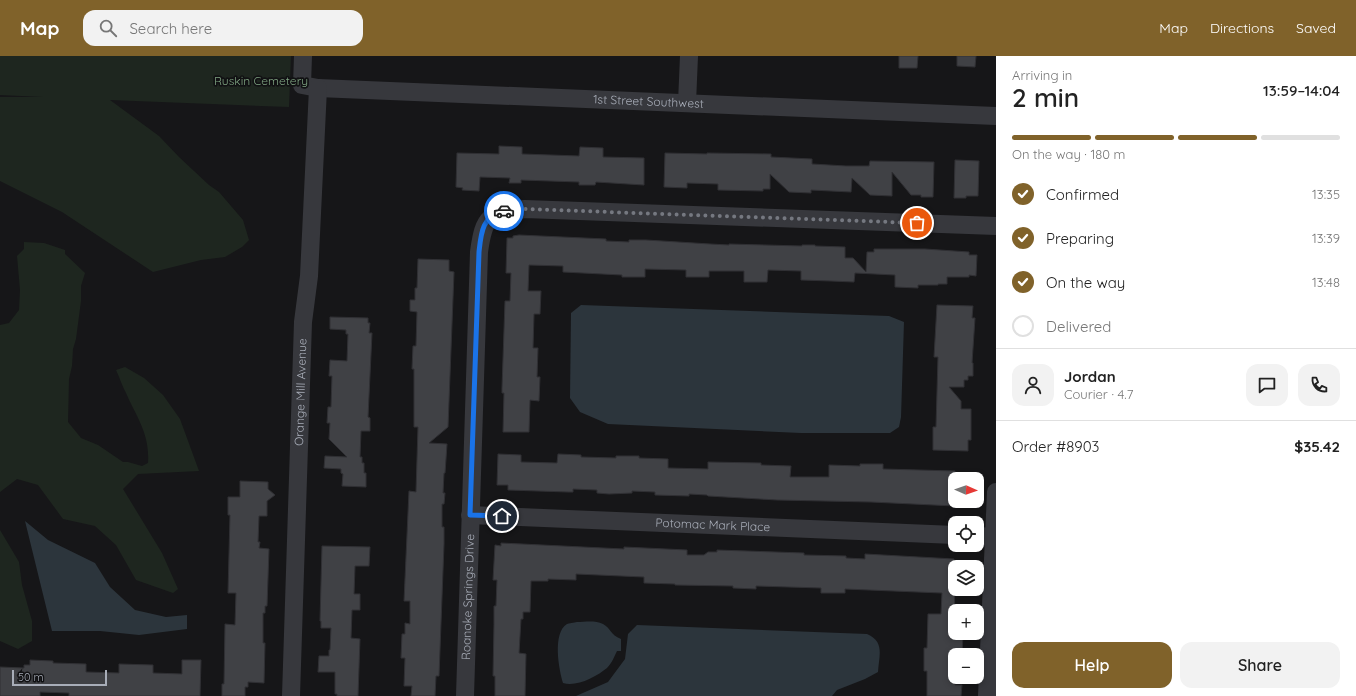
<!DOCTYPE html>
<meta charset="utf-8">
<style>
:root{--surface:#fff;--page:#f2f2f2;--text:#222;--muted:#767676;--line:#e0e0e0;--accent:#80622a}
body{margin:0;font-family:Quicksand,sans-serif;background:var(--page);color:var(--text);height:100vh;display:flex;flex-direction:column;font-size:15px;white-space:nowrap}
*{box-sizing:border-box;margin:0}
p{font-size:13px;color:var(--muted)}
.icon{flex:none;width:22px;height:22px;fill:none;stroke:currentColor;stroke-width:2;stroke-linecap:round;stroke-linejoin:round}
.map{position:relative;flex:1;overflow:hidden}
.panel{display:flex;flex-direction:column;background:var(--surface);width:360px}
.panel>*{flex:none}
.needle{width:26px;rotate:92deg}
.controls{position:absolute;left:948px;top:416px;display:grid;gap:8px}
.controls a{display:grid;place-items:center;width:36px;height:36px;border-radius:8px;background:var(--surface);box-shadow:0 2px 6px #0003;font-size:20px}
.scale{position:absolute;left:12px;bottom:10px;width:95px;box-sizing:border-box;padding-left:4px;border:2px solid #a8adb8;border-top:0;font-size:11px;line-height:14px;white-space:nowrap;color:#a8adb8;-webkit-text-stroke:3px #111113;paint-order:stroke}
.pin{position:absolute;display:grid;place-items:center;width:34px;height:34px;color:#fff;margin:-17px;border:2px solid #fff;border-radius:50%;box-shadow:0 1px 4px #0007}
.courier{position:absolute;display:grid;place-items:center;width:40px;height:40px;margin:-20px;border:3px solid #1a73e8;border-radius:50%;background:#fff;color:#222;box-shadow:0 1px 5px #0007}
.summary em{font-style:normal;font-weight:600}
.summary div{display:flex;flex-direction:column-reverse}
.summary{display:flex;align-items:center;justify-content:space-between;height:68px;padding:0 16px}
h1{font-size:26px;font-weight:600;line-height:30px}
.bar{display:grid;grid-template-columns:repeat(4,1fr);gap:6px 4px;align-content:center;height:48px;padding:0 16px}
.bar i{height:5px;border-radius:3px;background:var(--line)}
.bar .selected{background:var(--accent)}
.bar p{grid-column:span 4}
.line{display:flex;align-items:center;gap:10px;padding:0 16px;border-top:1px solid var(--line)}
.line div{flex:1}
.round{display:grid;place-items:center;flex:none;width:42px;height:42px;border-radius:12px;background:var(--page)}
ol{padding:0 16px;list-style:none}
li{display:flex;align-items:center;gap:12px;height:44px}
li p{margin-inline-start:auto}
li .icon{padding:4px;border-radius:50%;background:var(--accent);color:#fff;stroke-width:4}
li:last-child{color:var(--muted)}
li i{width:22px;height:22px;border:2px solid var(--line);border-radius:50%}
.primary-button{display:flex;gap:8px;margin-top:auto;padding:8px 16px}
.primary-button a{flex:1;height:46px;border-radius:12px;background:var(--accent);color:#fff;font-size:16px;font-weight:600;line-height:46px;text-align:center}
.primary-button a+a{background:var(--page);color:var(--text)}
header{display:flex;align-items:center;gap:24px;box-sizing:border-box;height:56px;padding:0 20px;background:var(--accent);color:#fff}
header strong{font-size:19px}
nav{display:flex;gap:22px;margin-inline-start:auto;font-size:14px}
.search{width:280px;height:36px;background:var(--page);display:flex;align-items:center;gap:10px;box-sizing:border-box;padding:0 14px;border-radius:12px;color:var(--muted);font-size:15px}
main{display:flex;flex:1;min-height:0}
.map>svg:first-child{display:block}
.green{fill:#1e261f}
.water{fill:#2c353c}
.building{fill:#404145;stroke:#303034}
.lines{fill:none;stroke-linecap:round;stroke-linejoin:round}
.minor{stroke:#37383d;stroke-width:18}
.done{stroke:#757880;stroke-width:4;stroke-dasharray:0 7.2}
.route{stroke:#1a73e8;stroke-width:5}
.labels{text-anchor:middle;stroke-width:3.5;stroke-linejoin:round;paint-order:stroke}
.park-label{font-size:12px;fill:#7fa381;stroke:#111113}
.street-label{font-size:12px;fill:#a8adb8;stroke:#111113}
</style>
<header>
<strong>Map</strong>
<div class="search"><svg class="icon" aria-label="search" viewBox="0 0 24 24"><circle cx="10" cy="10" r="6"/><path d="M15 15l6 6"/></svg>Search here</div>
<nav><a>Map</a><a>Directions</a><a>Saved</a></nav>
</header>
<main>
<div class="map">
<svg width="996" height="640" viewBox="0 0 996 640">
<rect width="100%" height="100%" fill="#161618"/>
<g class="green">
<polygon points="0,0 291,0 289,51 110,44 159,80 179,101 209,129 219,136 243,164 249,184 242,191 225,201 201,204 153,216 62,156 0,125 0,41 43,41 0,39"/>
<path d="M24,186L44,187L65,194V198L85,217L81,230V245L76,283L73,293L72,310L69,323L68,366L81,382L98,389L123,406H128L142,410L148,407C150,378 137,362 126,337C122,330 120,322 116,314L125,311L144,322L163,339L180,363L199,415L138,418L123,433L162,497L178,533L173,537L136,524L116,489L95,470L63,463L38,429L17,423L0,436V269L9,267L19,254L20,234L17,200L24,193Z"/>
<polygon points="0,474 19,506 22,529 32,565 32,585 18,593 0,585"/>
</g>
<g class="water">
<polygon points="581,249 889,260 904,266 901,361 899,371 890,377 801,377 608,368 580,356 570,342 571,257"/>
<polygon points="25,465 48,484 95,507 110,531 135,554 166,561 187,559 187,573 139,579 100,575 52,575"/>
<path d="M577,566C585,566 595,564 603,568C611,572 610,579 621,583V595H617C614,601 612,607 607,612C596,621 577,631 563,627C559,614 552,577 567,568C569,567 574,567 577,566Z"/>
<path d="M637,569L867,578C885,586 879,599 878,616L865,623L837,634L832,640H576L608,626L625,603L628,578Z"/>
</g>
<g class="building">
<polygon points="899,0 918,0 917,12 899,12"/>
<polygon points="957,0 976,0 975,11 957,10"/>
<polygon points="499,90 522,91 522,98 579,100 580,91 603,92 603,101 644,102 644,129 596,126 595,129 579,129 579,126 521,124 521,127 509,127 510,122 480,121 479,135 462,134 463,132 456,131 457,97 499,98"/>
<polygon points="665,97 707,98 707,97 771,98 771,101 812,103 812,108 846,110 869,110 870,105 934,106 933,141 921,141 921,139 911,139 892,116 892,140 870,139 852,122 851,136 811,134 811,137 789,136 770,118 770,133 763,133 763,135 718,134 718,128 687,127 687,132 664,131"/>
<polygon points="955,104 979,105 978,140 966,140 966,142 954,142"/>
<polygon points="519,179 606,183 606,185 629,186 629,184 646,184 710,188 729,189 729,188 802,190 802,189 815,189 815,190 845,191 845,202 853,202 866,216 867,196 874,196 874,193 925,193 969,196 969,199 977,199 976,220 969,219 969,221 947,221 947,228 938,228 938,229 918,229 918,232 895,231 895,219 855,217 854,226 831,225 801,224 801,215 768,214 767,226 744,226 744,215 709,215 709,221 686,221 686,214 645,213 645,221 622,221 622,219 563,216 563,210 529,209 528,235 541,235 540,258 534,258 533,292 538,292 537,321 540,321 539,345 530,344 529,376 503,376 504,337 502,337 502,332 505,245 510,245 511,217 506,217 507,182 513,182 513,180"/>
<polygon points="418,203 449,204 449,215 454,216 448,371 429,387 447,388 445,417 444,417 443,437 445,437 444,448 442,448 442,471 444,471 444,488 439,620 436,620 435,640 411,640 412,630 404,630 405,602 401,602 402,578 405,578 405,567 410,568 410,545 404,545 409,435 416,436 418,371 414,371 414,313 412,313 413,290 416,290 417,256 410,255 410,244 415,244 415,232 417,232"/>
<polygon points="937,249 973,250 972,262 975,262 972,307 973,307 973,320 968,320 968,324 964,324 964,331 949,331 961,345 961,353 971,353 971,384 968,384 968,395 933,394 933,371 936,371 938,301 934,301"/>
<polygon points="330,261 368,262 368,267 370,267 369,277 372,277 368,361 370,362 370,375 361,375 360,401 362,401 362,407 364,407 364,417 366,417 366,431 342,430 343,418 341,417 341,413 324,412 325,400 347,401 329,383 330,367 327,367 328,351 331,351 332,320 329,320 330,304 347,305 348,278 346,278 346,274 330,273"/>
<polygon points="498,398 521,399 521,406 557,407 558,398 581,399 581,401 616,402 616,400 639,400 639,402 668,403 668,412 708,413 708,406 761,407 761,409 791,410 790,421 829,421 829,409 860,410 860,408 883,408 883,413 955,415 955,450 871,446 777,444 708,440 707,439 689,438 689,440 655,439 655,436 632,435 632,437 609,438 597,437 597,434 573,433 573,436 568,436 508,434 508,429 497,429"/>
<polygon points="240,425 268,426 268,433 275,439 267,445 267,460 259,460 258,486 260,486 259,492 269,493 267,550 265,550 265,557 263,557 263,587 265,587 264,627 248,626 248,631 245,631 245,640 222,640 222,628 224,628 225,568 235,569 236,537 228,537 230,459 228,459 228,441 240,441"/>
<polygon points="501,487 624,493 624,491 687,494 687,499 704,499 708,496 717,496 717,494 804,497 804,499 846,500 846,502 865,503 865,498 954,503 955,577 963,577 962,599 955,599 955,629 962,629 961,640 927,640 927,615 924,615 924,592 927,592 928,558 941,558 942,537 845,533 845,537 821,537 821,532 756,530 756,533 733,532 733,530 675,529 675,528 644,527 644,521 576,518 576,524 548,523 548,525 531,525 530,556 523,556 523,563 521,563 519,597 526,598 525,640 495,640 495,620 493,620 494,568 494,550 496,550 497,524 493,524 495,489 501,490"/>
<polygon points="322,490 370,491 369,510 355,510 354,538 360,538 360,554 352,554 351,582 360,583 358,640 337,640 337,638 335,638 335,616 318,616 319,600 329,600 329,594 330,594 331,572 321,572 321,565 320,565"/>
<polygon points="30,604 53,605 53,607 86,608 86,616 119,617 119,608 153,609 153,617 182,618 182,604 201,604 200,640 69,640 69,637 40,636 40,640 0,640 0,611 24,612 24,609 30,609"/>
</g>
<g class="lines">
<g class="minor">
<path id="s1" d="M303,0L302,29L318,32L996,60"/>
<polyline points="687,47 689,0"/>
<path id="s2" d="M470,459L955,479"/>
<polyline points="977,480 995,481"/>
<path id="s3" d="M291,640L303,266L309,220L318,32"/>
<path id="s4" d="M465,640L479,196C484,159 489,157 525,153L996,170"/>
<polyline points="987,640 996,436"/>
</g>
</g>
<g class="lines">
<polyline class="done" points="504,155 524,153 917,167"/>
<path class="route" d="M502,460L470,459L479,196C481,177 482,160 504,155"/>
</g>
<g class="labels">
<g class="park-label">
<text x="261" y="29">Ruskin Cemetery</text>
</g>
<g class="street-label">
<text dy="4" stroke="none"><textPath href="#s1" startOffset="376">1st Street Southwest</textPath></text>
<text dy="4" stroke="none"><textPath href="#s3" startOffset="304">Orange Mill Avenue</textPath></text>
<text dy="4" stroke="none"><textPath href="#s2" startOffset="243">Potomac Mark Place</textPath></text>
<text dy="4" stroke="none"><textPath href="#s4" startOffset="99">Roanoke Springs Drive</textPath></text>
</g>
</g>
</svg>
<div class="controls">
<a><svg class="needle" viewBox="-14 -14 28 28"><path d="M0-13l5 13h-10z" fill="#e53935"/><path d="M0 13l5-13h-10z" fill="#767676"/></svg></a>
<a><svg class="icon" aria-label="locate" viewBox="0 0 24 24"><circle cx="12" cy="12" r="6"/><path d="M12 2v4M12 18v4M2 12h4M18 12h4"/></svg></a>
<a><svg class="icon" aria-label="layers" viewBox="0 0 24 24"><path d="M12 4l9 5-9 5-9-5zM3 14l9 5 9-5"/></svg></a>
<a>+</a>
<a>−</a>
</div>
<div class="scale">50 m</div>
<div class="pin" style="left:917px;top:167px;background:#ea580c"><svg class="icon" aria-label="bag" viewBox="0 0 24 24"><path d="M5 8h14l-1 12H6zM9 8a3 3 0 0 1 6 0"/></svg></div>
<div class="pin" style="left:502px;top:460px;background:#1f2937"><svg class="icon" aria-label="home" viewBox="0 0 24 24"><path d="M3 11l9-7 9 7M6 9v11h12V9"/></svg></div>
<div class="courier" style="left:504px;top:155px"><svg class="icon" aria-label="car" viewBox="0 0 24 24"><path d="M5 17H2v-5l4-1 3-4h7l3 4 3 1v5h-3M9 17h6M6 11h13"/><circle cx="7" cy="17" r="2"/><circle cx="17" cy="17" r="2"/></svg></div>
</div>
<section class="panel">
<div class="summary"><div><h1>2 min</h1><p>Arriving in</p></div><em>13:59–14:04</em></div>
<div class="bar"><i class="selected"></i><i class="selected"></i><i class="selected"></i><i></i><p>On the way · 180 m</p></div>
<ol>
<li><svg class="icon" aria-label="check" viewBox="0 0 24 24"><path d="M5 12l5 5 9-10"/></svg>Confirmed<p>13:35</p></li>
<li><svg class="icon" aria-label="check" viewBox="0 0 24 24"><path d="M5 12l5 5 9-10"/></svg>Preparing<p>13:39</p></li>
<li><svg class="icon" aria-label="check" viewBox="0 0 24 24"><path d="M5 12l5 5 9-10"/></svg>On the way<p>13:48</p></li>
<li><i></i>Delivered</li>
</ol>
<div class="line" style="height:72px"><a class="round"><svg class="icon" aria-label="person" viewBox="0 0 24 24"><circle cx="12" cy="8" r="4"/><path d="M4 21q1-7 8-7t8 7"/></svg></a><div><b>Jordan</b><p>Courier · 4.7</p></div><a class="round"><svg class="icon" aria-label="chat" viewBox="0 0 24 24"><path d="M4 5h16v11H9l-5 4z"/></svg></a><a class="round"><svg class="icon" aria-label="phone" viewBox="0 0 24 24"><path d="M5 4h4l2 5-3 2q2 4 5 5l2-3 5 2v4C11 20 4 13 5 4z"/></svg></a></div>
<div class="line" style="height:52px"><div>Order #8903</div><b>$35.42</b></div>
<div class="primary-button"><a>Help</a><a>Share</a></div>
</section>
</main>
